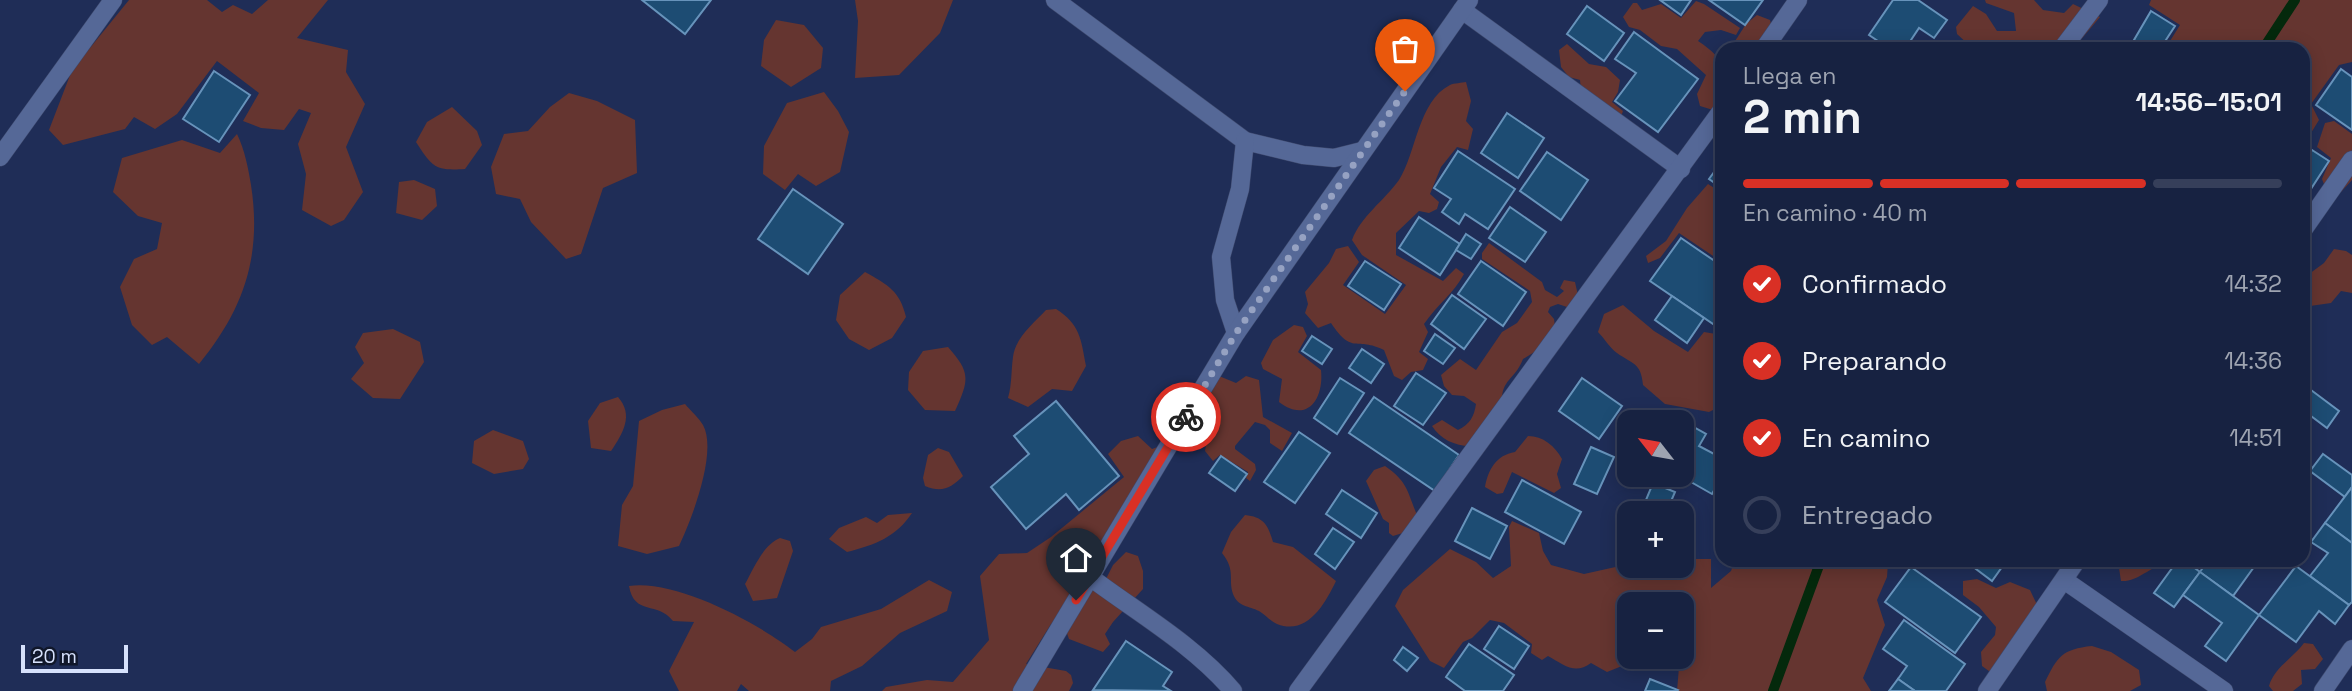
<!DOCTYPE html>
<html lang="es">
<meta charset="utf-8">
<style>
:root{--surface:#172241;--page:#202a48;--text:#f1f3f6;--muted:#9ea4b1;--line:#363f5a;--accent:#d93025}
body{margin:0;font-family:"Space Grotesk",sans-serif;background:var(--page);color:var(--text);height:100vh;display:flex;flex-direction:column;font-size:26px;white-space:nowrap}
*{box-sizing:border-box;margin:0}
p{font-size:23px;color:var(--muted)}
.icon{flex:none;width:38px;height:38px;fill:none;stroke:currentColor;stroke-width:2;stroke-linecap:round;stroke-linejoin:round}
.map{position:relative;flex:1;overflow:hidden}
.sheet{position:absolute;left:1715px;top:42px;width:595px;height:525px;display:flex;flex-direction:column;background:var(--surface);border-radius:21px;box-shadow:0 4px 18px #0003,0 0 0 2px var(--line)}
.sheet>*{flex:none}
.needle{width:46px;rotate:301deg}
.tools{position:absolute;left:1617px;top:410px;display:grid;gap:14px}
.tools a{display:grid;place-items:center;width:77px;height:77px;border-radius:14px;background:var(--surface);box-shadow:0 4px 18px #0003,0 0 0 2px var(--line);font-size:35px}
.scale{position:absolute;left:21px;bottom:18px;width:107px;box-sizing:border-box;padding-left:7px;border:4px solid #d6e1fc;border-top:0;font-size:19px;line-height:24px;white-space:nowrap;color:#d6e1fc;-webkit-text-stroke:5px #10172a;paint-order:stroke}
.pin{position:absolute;display:grid;place-items:center;width:60px;height:60px;color:#fff;margin:-72px -30px;border-radius:50% 50% 50% 0;rotate:-45deg;box-shadow:0 0 7px #0007}
.pin .icon{rotate:45deg}
.courier{position:absolute;display:grid;place-items:center;width:70px;height:70px;margin:-35px;border:5px solid #d93025;border-radius:50%;background:#fff;color:#222;box-shadow:0 2px 9px #0007}
.summary em{font-style:normal;font-weight:800}
.summary div{display:flex;flex-direction:column-reverse}
.summary{display:flex;align-items:center;justify-content:space-between;height:119px;padding:0 28px}
h1{font-size:46px;font-weight:800;line-height:52px}
.bar{display:grid;grid-template-columns:repeat(4,1fr);gap:10px 7px;align-content:center;height:84px;padding:0 28px}
.bar i{height:9px;border-radius:5px;background:var(--line)}
.bar .active{background:var(--accent)}
.bar p{grid-column:span 4}
ol{padding:0 28px;list-style:none}
li{display:flex;align-items:center;gap:21px;height:77px}
li p{margin-inline-start:auto}
li .icon{padding:7px;border-radius:50%;background:var(--accent);color:#fff;stroke-width:4}
li:last-child{color:var(--muted)}
li i{width:38px;height:38px;border:4px solid var(--line);border-radius:50%}
.map>svg:first-child{display:block}
.green{fill:#653530}
.lines{fill:none;stroke-linecap:round;stroke-linejoin:round}
.stream{stroke:#04290c;stroke-width:10}
.building{fill:#1d4c73;stroke:#6793bb;stroke-width:2}
.minor-casing{stroke:#3e496d;stroke-width:19}
.minor{stroke:#556897;stroke-width:18}
.done{stroke:#96a2c2;stroke-width:7;stroke-dasharray:0 12.6}
.route{stroke:#d93025;stroke-width:9}
</style>
<div class="map">
<svg width="2352" height="691" viewBox="0 0 2352 691">
<rect width="100%" height="100%" fill="#1f2d57"/>
<g class="green">
<polygon points="129,0 207,0 222,12 233,5 252,14 268,0 328,0 297,38 348,50 346,72 365,104 346,147 363,192 344,220 331,226 302,210 306,174 298,144 311,113 299,109 284,130 261,128 243,121 259,93 217,61 177,114 155,129 134,117 125,129 63,145 49,130 72,70"/>
<polygon points="855,0 953,0 940,33 899,75 855,78 858,21"/>
<polygon points="1985,0 2034,0 2043,10 2064,13 2073,4 2100,17 2073,49 1984,49 1970,46 1957,34 1956,27 1973,6 1986,14 1997,31 2016,31 2014,13 1986,3"/>
<polygon points="2151,0 2352,0 2352,62 2339,65 2311,104 2319,120 2303,146 2303,49 2165,49 2180,25 2149,5"/>
<path d="M1696,1L1704,4L1740,28L1736,35L1721,30L1705,32L1698,41C1728,61 1722,66 1722,100L1713,110L1700,106L1697,94L1706,75L1677,49L1661,46L1640,30L1629,27L1623,17L1633,3H1637L1642,10L1661,4L1681,18Z"/>
<polygon points="1757,15 1770,20 1772,28 1761,49 1730,49 1746,24"/>
<polygon points="776,20 804,25 823,48 821,68 791,87 761,66 764,40"/>
<polygon points="1567,44 1589,64 1606,67 1620,80 1618,92 1612,102 1623,111 1618,125 1582,102 1580,80 1569,77 1561,67 1559,50"/>
<path d="M1466,82L1471,101L1466,121L1473,129L1468,150L1457,147L1441,167L1430,194L1439,202L1437,209L1429,213L1419,211L1396,233V255L1443,281L1456,268L1464,274C1454,293 1437,305 1424,324L1428,332L1419,352L1428,359L1423,370L1411,372L1402,380L1394,376L1384,350C1356,336 1353,356 1331,323L1318,328L1305,313L1308,304L1305,292L1329,263L1336,249L1348,246L1359,262L1343,285L1385,314L1406,285L1362,255L1352,240C1361,216 1384,201 1399,180C1416,154 1418,101 1450,85C1454,83 1462,83 1466,82Z"/>
<polygon points="824,92 838,111 849,132 840,172 816,186 798,174 785,190 763,174 764,146 787,103"/>
<polygon points="569,93 597,101 635,120 637,173 603,188 581,254 566,259 531,222 520,199 496,194 491,167 504,134 528,131 550,107"/>
<path d="M452,107L477,131L482,145L465,169C435,171 432,167 416,142L427,122Z"/>
<polygon points="2334,121 2352,134 2352,180 2341,192 2327,192 2322,179 2331,158 2317,147 2325,123"/>
<path d="M237,134C245,151 248,167 251,185C262,256 244,309 199,364L167,337L152,345L132,325L120,287L134,259L157,249L162,223L138,216L113,192L122,158L182,140L220,153Z"/>
<polygon points="414,180 435,189 437,206 422,220 396,213 399,182"/>
<polygon points="1708,184 1722,193 1722,224 1716,230 1722,236 1722,262 1679,233 1660,258 1648,263 1646,256 1666,241 1687,208"/>
<path d="M1489,243L1542,282L1545,290L1557,297L1564,291L1560,288L1564,280L1575,282L1579,300L1573,309L1558,304L1550,307L1548,312L1554,319L1555,327L1536,351L1523,359C1514,382 1500,378 1502,407L1470,446C1455,446 1440,439 1432,426L1442,420L1458,430C1470,424 1474,417 1476,404L1464,396L1452,395L1444,386L1441,375L1460,359L1476,370L1502,332L1517,323L1532,302L1530,291L1482,259V253Z"/>
<polygon points="2334,249 2346,251 2352,255 2352,293 2341,291 2331,303 2303,307 2303,288 2309,274 2324,263"/>
<path d="M865,272C888,285 900,291 906,317L892,338L869,350L849,339L836,320L840,295Z"/>
<path d="M1623,305L1654,331L1688,352L1704,332L1722,335L1721,406L1709,412L1665,404L1643,385C1641,362 1632,364 1617,353C1610,348 1604,338 1598,332L1604,314Z"/>
<path d="M1056,309C1080,324 1081,339 1086,366L1072,391L1052,389L1028,407L1008,398C1012,384 1011,371 1013,357C1015,338 1034,323 1046,310Z"/>
<path d="M1294,325L1303,327L1307,336L1298,352L1321,370C1324,398 1308,424 1279,402L1282,379L1263,369L1261,363L1273,340Z"/>
<polygon points="393,329 420,342 424,362 400,399 373,398 351,379 364,363 355,347 363,333"/>
<path d="M948,347C971,373 969,380 955,411L925,410L908,390L909,372L923,351Z"/>
<polygon points="1219,376 1236,383 1246,376 1259,380 1263,417 1292,433 1282,451 1270,443 1270,430 1265,425 1255,422 1235,446 1235,449 1255,464 1256,470 1250,481 1246,478 1248,472 1220,455 1213,461 1205,451 1212,408 1203,401"/>
<path d="M618,397C634,415 623,433 611,451L591,448L588,421L600,403Z"/>
<path d="M685,404C691,411 699,418 703,425C718,452 691,521 679,546L647,554L618,546L622,505L633,486L639,421L662,410Z"/>
<polygon points="493,430 523,441 529,459 523,469 494,474 472,463 474,441"/>
<polygon points="1138,436 1152,449 1163,445 1076,582 1080,595 1102,587 1113,565 1126,552 1138,556 1143,571 1143,589 1113,622 1105,634 1110,644 1103,652 1069,639 1063,622 1051,624 1026,664 1066,671 1071,675 1073,683 1069,691 882,691 886,687 927,680 953,682 989,640 980,576 999,554 1027,553 1051,537 1124,477 1108,454 1121,441"/>
<path d="M1528,436C1543,436 1555,446 1562,459L1557,474L1561,488L1554,493L1512,472L1503,493L1497,494L1485,487C1488,470 1496,455 1515,452Z"/>
<path d="M938,448L949,452L963,476C951,488 942,493 925,486L923,478L928,455Z"/>
<path d="M1385,466C1408,482 1407,491 1417,515L1406,532L1393,536L1389,533V523L1383,519L1366,481L1374,470Z"/>
<path d="M912,513C896,537 875,545 847,552L829,539L839,528L866,517L877,523L888,515Z"/>
<path d="M1245,515C1264,517 1268,525 1273,542L1293,547L1336,581C1325,604 1307,636 1277,624C1270,621 1266,615 1259,611C1249,606 1238,607 1233,594C1228,578 1236,571 1222,553L1231,532Z"/>
<path d="M1512,521L1539,533L1543,551L1551,565L1584,574L1629,564L1682,565V559H1711V588L1731,571L1735,560H1912L1888,563L1887,577L1877,600L1885,625L1863,678L1871,691H1677L1679,667L1655,656H1682V604H1629V656H1647L1607,672L1591,663C1575,675 1564,665 1548,656L1542,660L1531,653L1532,644L1504,623L1490,620L1472,638L1463,642L1444,668L1430,661L1395,606L1403,590L1450,549L1476,562L1493,578L1511,566L1509,527Z"/>
<path d="M780,538L790,541L793,551L777,598L753,601L745,584C754,568 763,545 780,538Z"/>
<path d="M2122,560H2167L2165,564C2149,567 2138,582 2121,581L2119,568Z"/>
<polygon points="1977,579 1996,588 2010,582 2030,590 2040,611 1993,674 1982,666 1981,652 1995,635 1996,627 1979,607 1963,595 1963,581"/>
<path d="M929,580L952,592L947,611L900,633L862,666L831,681L830,691H749L741,684L737,691H679L669,671L694,622L673,621C658,601 634,616 629,586C676,579 758,623 795,652L812,639L821,627L881,609Z"/>
<path d="M2304,643L2313,644L2323,659L2315,669L2301,670L2302,684L2293,691H2273L2269,686C2274,668 2292,659 2304,643Z"/>
<path d="M2092,646L2111,652L2139,670L2141,685L2130,691H2047L2045,682C2057,657 2062,649 2092,646Z"/>
</g>
<g class="lines">
<g class="stream">
<polyline points="2263,49 2295,0"/>
<polyline points="1773,691 1821,560"/>
</g>
</g>
<g class="building">
<polygon points="642,0 711,0 685,34"/>
<polygon points="1660,0 1691,0 1681,15"/>
<polygon points="1709,0 1763,0 1745,25"/>
<polygon points="1893,0 1918,0 1947,20 1934,38 1919,28 1905,49 1890,49 1869,35"/>
<polygon points="1587,6 1624,33 1604,61 1567,34"/>
<polygon points="2151,11 2175,26 2160,49 2148,49 2134,40"/>
<polygon points="1634,32 1698,79 1658,132 1615,101 1636,73 1615,59"/>
<polygon points="2341,69 2352,77 2352,130 2316,105"/>
<polygon points="214,71 250,95 219,142 183,119"/>
<polygon points="1507,113 1544,138 1518,178 1481,153"/>
<polygon points="2312,150 2329,161 2307,195 2303,192 2303,164"/>
<polygon points="1458,151 1515,189 1488,229 1465,214 1459,224 1442,212 1451,199 1434,188"/>
<polygon points="1547,152 1588,180 1561,220 1520,191"/>
<polygon points="1720,164 1722,166 1722,188 1709,179"/>
<polygon points="793,189 843,224 808,274 758,239"/>
<polygon points="1510,207 1546,232 1525,262 1489,238"/>
<polygon points="1419,217 1460,244 1440,275 1399,248"/>
<polygon points="1466,234 1481,244 1471,259 1456,250"/>
<polygon points="1681,238 1722,266 1722,330 1650,281"/>
<polygon points="1365,261 1401,284 1384,310 1348,286"/>
<polygon points="1481,261 1526,292 1503,326 1458,294"/>
<polygon points="1452,295 1486,319 1464,349 1431,324"/>
<polygon points="1672,296 1704,318 1687,343 1655,320"/>
<polygon points="1435,334 1455,348 1443,364 1424,351"/>
<polygon points="1312,336 1332,349 1322,364 1302,351"/>
<polygon points="1362,349 1384,364 1371,383 1349,368"/>
<polygon points="1416,373 1446,393 1423,425 1394,406"/>
<polygon points="1340,378 1364,393 1337,434 1314,418"/>
<polygon points="1582,378 1622,406 1599,439 1559,411"/>
<polygon points="2303,384 2339,411 2327,428 2303,410"/>
<polygon points="1374,397 1459,455 1435,491 1349,433"/>
<polygon points="1056,401 1119,476 1079,510 1066,494 1026,529 991,487 1029,454 1014,436"/>
<polygon points="1672,415 1706,434 1699,446 1722,458 1722,476 1712,494 1677,474 1682,474 1682,422 1668,422"/>
<polygon points="1299,432 1330,453 1295,503 1264,482"/>
<polygon points="1591,447 1614,457 1597,494 1574,484"/>
<polygon points="2323,454 2352,475 2352,487 2345,497 2310,471"/>
<polygon points="1221,456 1247,474 1235,491 1209,473"/>
<polygon points="1522,480 1581,512 1564,544 1505,512"/>
<polygon points="1653,483 1675,492 1666,513 1641,512"/>
<polygon points="2352,487 2352,543 2325,523"/>
<polygon points="1342,490 1377,513 1361,538 1326,514"/>
<polygon points="1472,508 1507,526 1490,559 1455,541"/>
<polygon points="2325,523 2352,543 2352,602 2349,605 2310,576 2328,553 2311,542"/>
<polygon points="1333,528 1354,542 1335,569 1315,554"/>
<polygon points="1964,560 2007,560 1992,581"/>
<polygon points="2178,560 2184,560 2200,572 2174,607 2154,593"/>
<polygon points="2208,560 2259,560 2233,596 2200,572"/>
<polygon points="2296,566 2349,605 2335,624 2319,611 2296,642 2259,615"/>
<polygon points="1911,567 1981,617 1955,653 1885,602"/>
<polygon points="2200,572 2259,615 2226,661 2205,646 2222,623 2183,595"/>
<polygon points="1904,620 1965,664 1946,691 1915,691 1898,679 1907,666 1883,649"/>
<polygon points="1499,626 1529,646 1514,669 1484,649"/>
<polygon points="1126,641 1172,672 1163,686 1171,691 1093,690"/>
<polygon points="1469,644 1514,675 1503,691 1465,691 1446,677"/>
<polygon points="1403,647 1418,658 1407,671 1394,660"/>
<polygon points="1650,679 1678,690 1677,691 1645,691"/>
<polygon points="1898,679 1915,691 1889,691"/>
</g>
<g class="lines">
<defs>
<g id="minor">
<polyline points="1055,0 1245,141 1303,155 1334,158 1362,151"/>
<polyline points="1462,10 1681,169"/>
<polyline points="1764,49 1798,0"/>
<polyline points="2062,49 2099,0"/>
<polyline points="0,157 113,0"/>
<polyline points="2303,230 2352,160"/>
<polyline points="1236,333 1225,300 1221,257 1240,189 1245,141"/>
<path d="M1090,577C1138,613 1194,645 1233,691"/>
<polyline points="2064,580 2224,691"/>
<polyline points="1022,691 1236,333 1469,0"/>
<polyline points="1298,691 1722,110"/>
<polyline points="1987,691 2077,560"/>
<polyline points="2323,691 2352,649"/>
</g>
</defs>
<use href="#minor" class="minor-casing"/>
<use href="#minor" class="minor"/>
</g>
<g class="lines">
<polyline class="done" points="1186,417 1236,333 1405,91"/>
<polyline class="route" points="1076,600 1186,417"/>
</g>
</svg>
<div class="tools">
<a><svg class="needle" viewBox="-14 -14 28 28"><path d="M0-13l5 13h-10z" fill="#e53935"/><path d="M0 13l5-13h-10z" fill="#9ea4b1"/></svg></a>
<a>+</a>
<a>−</a>
</div>
<div class="scale">20 m</div>
<div class="pin" style="left:1405px;top:91px;background:#ea580c"><svg class="icon" aria-label="bag" viewBox="0 0 24 24"><path d="M5 8h14l-1 12H6zM9 8a3 3 0 0 1 6 0"/></svg></div>
<div class="pin" style="left:1076px;top:600px;background:#1f2937"><svg class="icon" aria-label="home" viewBox="0 0 24 24"><path d="M3 11l9-7 9 7M6 9v11h12V9"/></svg></div>
<div class="courier" style="left:1186px;top:417px"><svg class="icon" aria-label="bike" viewBox="0 0 24 24"><circle cx="6" cy="16" r="4"/><circle cx="18" cy="16" r="4"/><path d="M6 16l4-8h5l3 8M10 8l3 8H6M13 5h3"/></svg></div>
<section class="sheet">
<div class="summary"><div><h1>2 min</h1><p>Llega en</p></div><em>14:56–15:01</em></div>
<div class="bar"><i class="active"></i><i class="active"></i><i class="active"></i><i></i><p>En camino · 40 m</p></div>
<ol>
<li><svg class="icon" aria-label="check" viewBox="0 0 24 24"><path d="M5 12l5 5 9-10"/></svg>Confirmado<p>14:32</p></li>
<li><svg class="icon" aria-label="check" viewBox="0 0 24 24"><path d="M5 12l5 5 9-10"/></svg>Preparando<p>14:36</p></li>
<li><svg class="icon" aria-label="check" viewBox="0 0 24 24"><path d="M5 12l5 5 9-10"/></svg>En camino<p>14:51</p></li>
<li><i></i>Entregado</li>
</ol>
</section>
</div>
